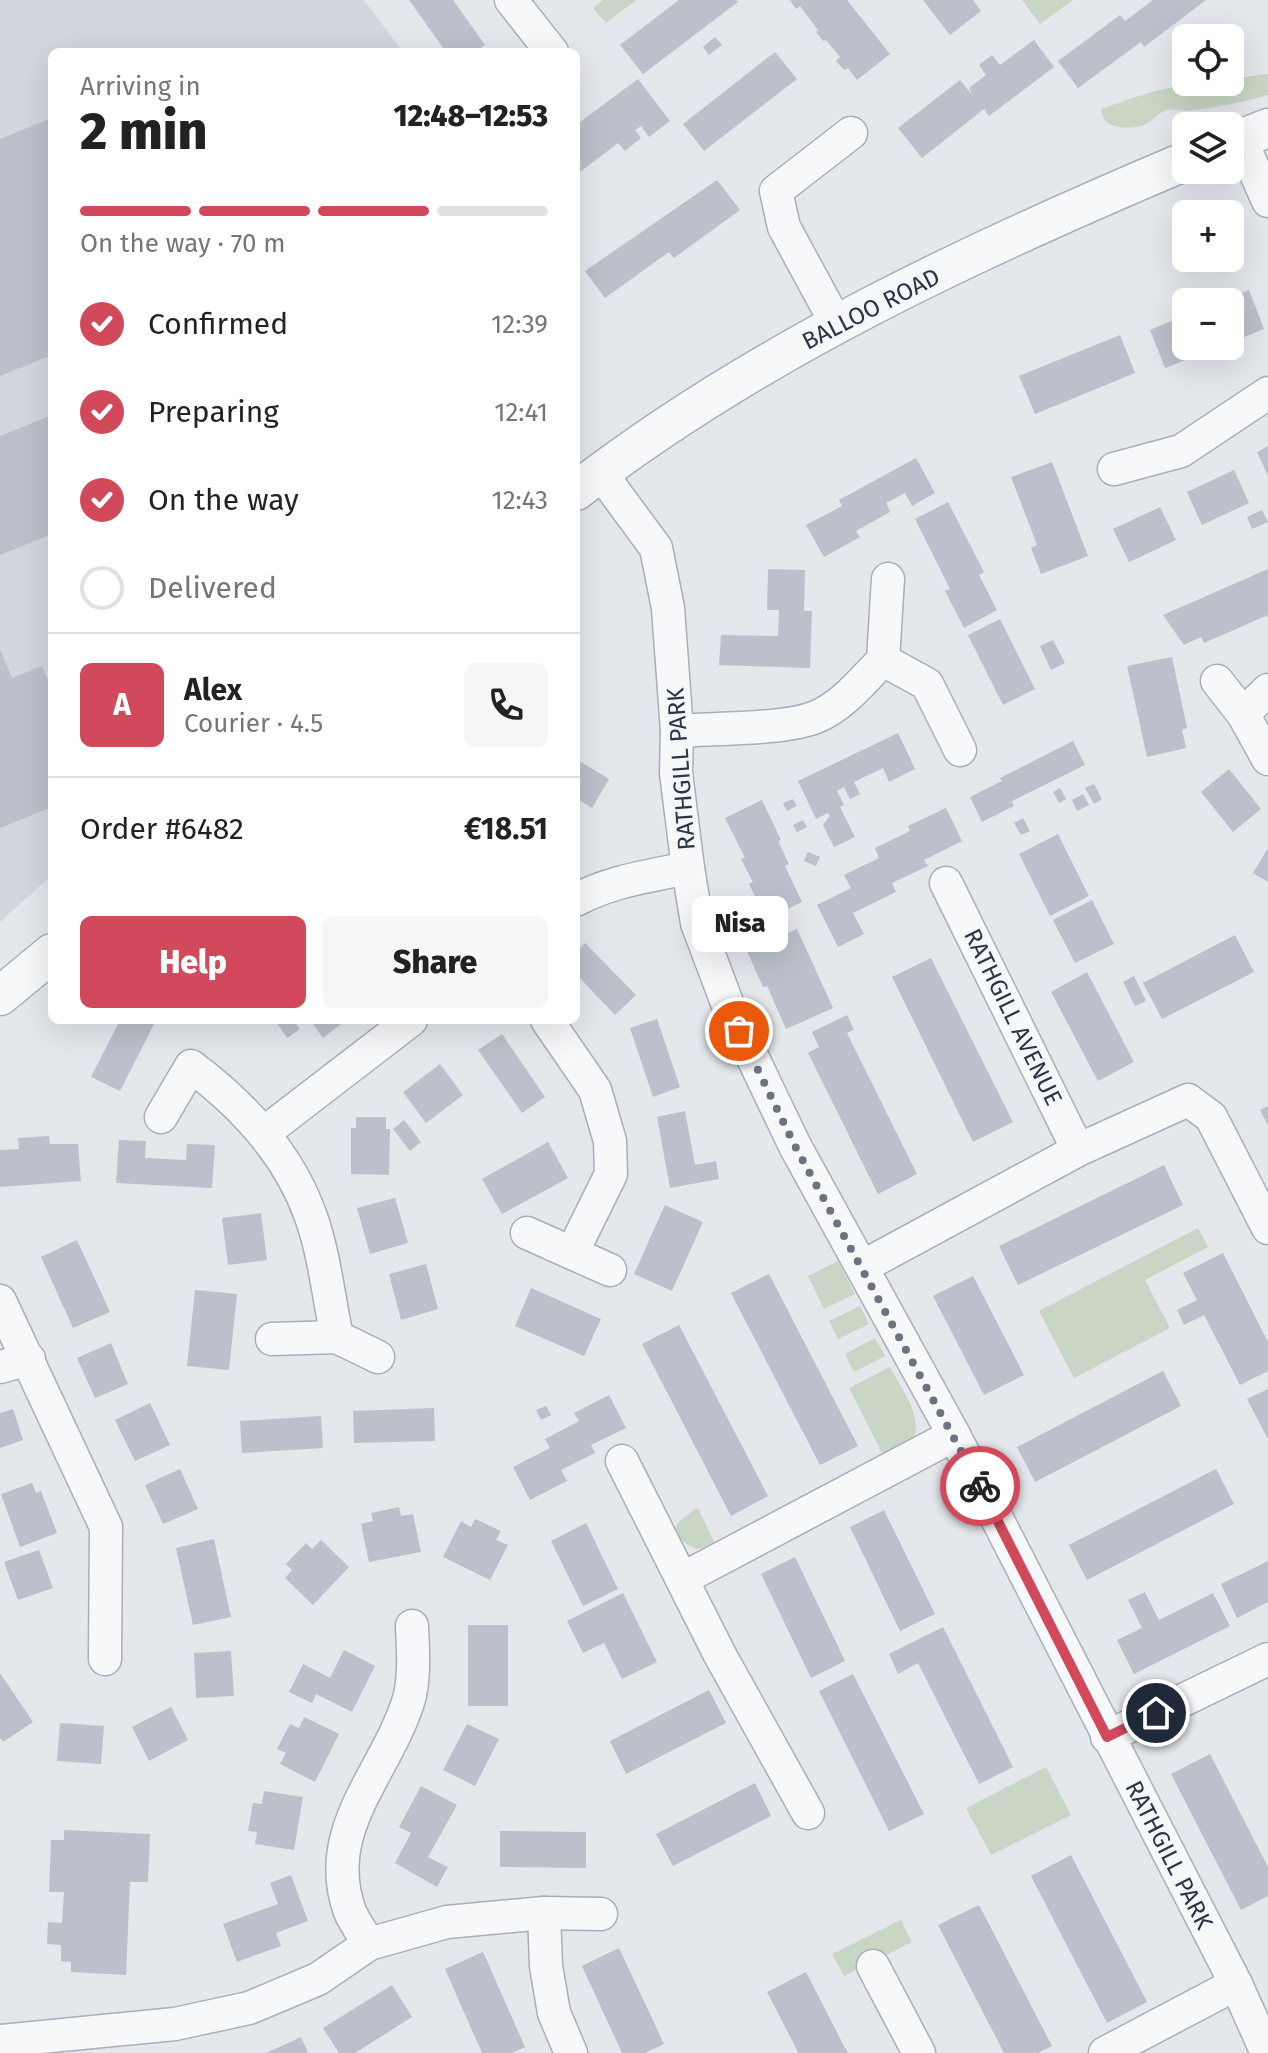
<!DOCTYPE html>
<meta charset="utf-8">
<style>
:root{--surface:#fff;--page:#f6f6f6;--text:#222;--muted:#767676;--line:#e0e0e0;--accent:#d1495b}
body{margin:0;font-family:"Fira Sans",sans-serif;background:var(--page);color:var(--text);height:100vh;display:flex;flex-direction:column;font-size:30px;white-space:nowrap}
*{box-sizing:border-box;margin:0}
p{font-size:26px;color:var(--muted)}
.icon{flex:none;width:44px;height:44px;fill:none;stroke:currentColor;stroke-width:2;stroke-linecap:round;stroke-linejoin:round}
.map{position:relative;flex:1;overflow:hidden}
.drawer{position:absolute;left:48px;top:48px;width:532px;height:976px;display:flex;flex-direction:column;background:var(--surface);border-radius:12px;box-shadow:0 8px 32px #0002}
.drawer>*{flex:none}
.tools{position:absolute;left:1172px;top:24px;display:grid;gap:16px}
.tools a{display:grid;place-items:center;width:72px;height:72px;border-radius:12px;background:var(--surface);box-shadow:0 8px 32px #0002;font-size:40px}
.pin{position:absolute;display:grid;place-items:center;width:68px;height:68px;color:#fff;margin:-34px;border:4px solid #fff;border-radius:50%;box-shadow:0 2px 8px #0007}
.courier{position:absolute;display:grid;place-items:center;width:80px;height:80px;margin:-40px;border:6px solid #d1495b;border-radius:50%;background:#fff;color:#222;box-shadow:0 2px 10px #0007}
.bubble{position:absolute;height:56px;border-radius:12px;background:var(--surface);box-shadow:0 8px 32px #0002;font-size:26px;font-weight:800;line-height:56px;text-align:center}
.overview em{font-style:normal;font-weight:800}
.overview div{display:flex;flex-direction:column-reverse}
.overview{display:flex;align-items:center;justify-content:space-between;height:136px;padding:0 32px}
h1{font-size:52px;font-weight:800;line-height:60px}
.bar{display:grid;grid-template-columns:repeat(4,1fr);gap:12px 8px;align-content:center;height:96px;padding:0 32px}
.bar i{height:10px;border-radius:6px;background:var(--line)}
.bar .current{background:var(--accent)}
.bar p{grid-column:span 4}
.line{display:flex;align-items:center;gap:20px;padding:0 32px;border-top:2px solid var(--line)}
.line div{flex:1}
.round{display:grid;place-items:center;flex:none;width:84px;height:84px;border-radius:12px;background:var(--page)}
ol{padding:0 32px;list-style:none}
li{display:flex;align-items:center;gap:24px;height:88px}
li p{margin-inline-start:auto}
li .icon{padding:8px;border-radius:50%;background:var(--accent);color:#fff;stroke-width:4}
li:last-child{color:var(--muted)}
li i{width:44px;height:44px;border:4px solid var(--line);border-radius:50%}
.cta{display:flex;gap:16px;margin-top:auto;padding:16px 32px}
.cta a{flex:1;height:92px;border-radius:12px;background:var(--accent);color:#fff;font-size:32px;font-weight:800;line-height:92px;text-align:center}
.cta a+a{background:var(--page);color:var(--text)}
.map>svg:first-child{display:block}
.built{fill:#d2d6de}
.green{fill:#c9d6c5}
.building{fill:#bbc0ca}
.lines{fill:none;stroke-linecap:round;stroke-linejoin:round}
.minor-casing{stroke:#a9aeb7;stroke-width:35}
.tertiary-casing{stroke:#a9aeb7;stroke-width:41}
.minor{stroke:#f7f8fa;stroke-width:32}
.tertiary{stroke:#f7f8fa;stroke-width:38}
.done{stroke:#6c737f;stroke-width:8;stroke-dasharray:0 14.4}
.route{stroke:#d1495b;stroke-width:10}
.labels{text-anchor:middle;stroke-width:6;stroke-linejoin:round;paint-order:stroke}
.street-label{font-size:24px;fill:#2b3445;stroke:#f4f6f9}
</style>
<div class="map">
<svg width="1268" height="2053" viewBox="0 0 1268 2053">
<rect width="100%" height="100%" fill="#e4e7ec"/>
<polygon class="built" points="0,0 364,0 403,52 52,52 52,875 0,922"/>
<g class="green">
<polygon points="603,0 636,0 606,23 593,8"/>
<polygon points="1022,0 1073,0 1040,24"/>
<path d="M1268,74V95C1243,102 1219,107 1194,110C1185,112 1177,108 1168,110C1159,111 1155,119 1148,123C1138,129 1114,130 1105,121C1103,118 1102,112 1101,109C1148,92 1179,82 1230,82V79Z"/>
<polygon points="1198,1228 1208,1247 1145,1280 1170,1328 1074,1378 1039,1311"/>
<polygon points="838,1261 855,1294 824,1309 808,1276"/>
<polygon points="860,1306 869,1324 838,1339 829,1321"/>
<polygon points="875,1338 885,1356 854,1372 845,1354"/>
<path d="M890,1367C900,1387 930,1425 908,1445C902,1450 891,1453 884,1457L849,1388Z"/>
<path d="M698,1508L716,1546L696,1549C664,1533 673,1523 698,1508Z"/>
<polygon points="1046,1767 1071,1815 991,1855 966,1808"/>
<polygon points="901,1920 912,1942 844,1976 832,1954"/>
</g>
<g class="building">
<polygon points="409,0 453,0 485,45 475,52 446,52"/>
<polygon points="679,0 736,0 738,2 643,74 620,45"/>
<polygon points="790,0 847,0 890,54 857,80 848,68 844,70 836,61 840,57 826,40 823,41 816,32 818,30 800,6 796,9"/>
<polygon points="923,0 973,0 981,11 950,35"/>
<polygon points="1153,0 1206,0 1144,47 1141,42 1078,88 1058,61 1120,15 1125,21"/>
<polygon points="715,37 722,45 709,55 703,47"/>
<polygon points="1034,40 1054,67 989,116 984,109 922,158 898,128 960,80 973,96 969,88 986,75 979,65 992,55 1000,65"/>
<polygon points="775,52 797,79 704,151 683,124"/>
<polygon points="638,79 670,121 649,137 641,126 635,130 641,138 625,151 618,143 576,175 576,125"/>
<polygon points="52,118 52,355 0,376 0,139"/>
<polygon points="717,180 740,210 674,258 669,252 605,298 585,271"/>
<polygon points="1249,290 1264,329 1230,343 1230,302 1220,302"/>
<polygon points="1186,315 1186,346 1222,346 1165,368 1150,330"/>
<polygon points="1120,335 1135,373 1035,414 1019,376"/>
<polygon points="52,415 52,534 0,555 0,436"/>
<polygon points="1268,446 1268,476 1257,452"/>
<polygon points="916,458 935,493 912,506 905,493 886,503 890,512 856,531 860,537 824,557 806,525 842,506 839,500"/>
<polygon points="1052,462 1088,556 1041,574 1031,548 1037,545 1011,477"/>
<polygon points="1234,470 1249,503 1202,525 1187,492"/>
<polygon points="948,502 984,572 979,575 997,610 964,628 945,591 950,589 915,519"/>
<polygon points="1160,507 1176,540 1129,562 1113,529"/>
<polygon points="1262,510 1268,522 1252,529 1247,517"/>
<polygon points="768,569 805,570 804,611 812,611 810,668 719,665 721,635 778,636 779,610 767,610"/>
<polygon points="1268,569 1268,615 1204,643 1201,637 1184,645 1163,615"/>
<polygon points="1000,619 1035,689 1003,705 968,635"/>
<polygon points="1053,640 1065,663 1051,670 1040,646"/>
<polygon points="0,649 12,678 42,666 52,690 52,807 0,828"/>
<polygon points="1172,657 1187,728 1182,730 1186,748 1147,757 1127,666"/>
<polygon points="898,733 915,769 889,782 883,768 854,782 860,794 850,799 844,787 837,791 844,805 840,807 855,837 834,847 823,825 830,816 828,813 816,819 798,781"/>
<polygon points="1073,741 1085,765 1012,801 1014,806 982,822 970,797 1002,781 1000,778"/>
<polygon points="576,759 609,779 592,808 576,798"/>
<polygon points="1229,769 1261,809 1233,832 1201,792"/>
<polygon points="1094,784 1102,799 1094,804 1085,788"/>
<polygon points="1060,788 1066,799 1059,803 1053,792"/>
<polygon points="1083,794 1089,805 1077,811 1072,800"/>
<polygon points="793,799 797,806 787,811 783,803"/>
<polygon points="762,800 781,840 778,841 789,864 785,866 802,902 766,919 749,884 753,882 741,859 745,858 725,818"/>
<polygon points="946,808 962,841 924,860 928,866 892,883 896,892 853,913 864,934 838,947 817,905 851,888 844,875 879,858 875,848 910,831 908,826"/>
<polygon points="1023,818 1030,831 1021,835 1014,823"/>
<polygon points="803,820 807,827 797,832 793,825"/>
<polygon points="1058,834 1089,896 1050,916 1019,854"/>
<polygon points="1268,848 1268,882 1253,873"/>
<polygon points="808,852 820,857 816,866 804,861"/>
<polygon points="1092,900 1114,944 1075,963 1053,920"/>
<polygon points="797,929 833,1008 786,1029 767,986 763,987 747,951"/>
<polygon points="1235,935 1254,972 1162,1019 1143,983"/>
<polygon points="585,943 636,995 615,1015 576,974 576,952"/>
<polygon points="931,958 1013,1122 973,1142 892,977"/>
<polygon points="1087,972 1134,1062 1098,1081 1051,992"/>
<polygon points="1134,976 1146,1001 1135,1006 1123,982"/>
<polygon points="847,1015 854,1030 847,1033 917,1174 878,1194 808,1053 819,1047 812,1032"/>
<polygon points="657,1019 680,1087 653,1097 630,1028"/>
<polygon points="120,1020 156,1020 120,1091 91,1077"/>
<polygon points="275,1020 293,1020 300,1029 287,1038"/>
<polygon points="310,1020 346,1020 323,1038"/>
<polygon points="502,1034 545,1097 522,1113 478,1050"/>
<polygon points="440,1064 463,1095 426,1123 403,1092"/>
<polygon points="1268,1106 1268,1126 1260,1110"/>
<polygon points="685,1111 695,1165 716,1161 719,1179 670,1188 657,1117"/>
<polygon points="356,1117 386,1117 386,1129 390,1129 389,1175 351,1174 351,1128 356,1128"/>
<polygon points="404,1120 421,1142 410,1151 393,1129"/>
<polygon points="49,1136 50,1144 78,1144 81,1181 0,1187 0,1150 19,1149 18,1138"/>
<polygon points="119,1140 146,1141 145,1158 186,1160 187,1144 215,1145 212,1188 116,1183"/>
<polygon points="548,1142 568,1178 502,1214 482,1179"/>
<polygon points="1164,1165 1183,1205 1018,1285 999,1246"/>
<polygon points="395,1198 408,1243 370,1254 357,1208"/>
<polygon points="665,1205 703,1222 672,1291 634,1274"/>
<polygon points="261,1213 267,1260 228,1265 222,1218"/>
<polygon points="77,1240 110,1312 73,1328 41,1257"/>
<polygon points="1223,1253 1268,1342 1268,1371 1240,1385 1204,1315 1184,1325 1177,1310 1197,1300 1183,1273"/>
<polygon points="426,1264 438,1309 401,1320 389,1274"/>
<polygon points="769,1274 858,1446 820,1465 731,1293"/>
<polygon points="973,1276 1024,1375 984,1395 933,1296"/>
<polygon points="531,1288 601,1319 584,1356 515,1326"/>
<polygon points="195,1290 237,1294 229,1370 187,1366"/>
<polygon points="679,1325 768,1496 731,1516 642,1344"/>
<polygon points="111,1343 128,1384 95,1398 77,1358"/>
<polygon points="1163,1371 1181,1406 1035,1482 1017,1447"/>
<polygon points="1268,1389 1268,1439 1247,1399"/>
<polygon points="609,1395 626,1428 591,1445 595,1453 561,1470 567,1481 530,1500 513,1467 550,1448 545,1439 579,1421 574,1413"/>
<polygon points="150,1403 170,1445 135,1461 115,1420"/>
<polygon points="546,1406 551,1415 541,1420 536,1410"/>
<polygon points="434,1408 435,1441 354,1443 353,1411"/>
<polygon points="13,1409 23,1440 0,1448 0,1413"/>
<polygon points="321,1416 323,1448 242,1453 240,1421"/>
<polygon points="180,1469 198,1509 163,1524 145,1485"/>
<polygon points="1216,1469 1234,1504 1087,1580 1069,1545"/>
<polygon points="32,1483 36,1493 41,1491 57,1533 20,1547 1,1494"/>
<polygon points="399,1507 401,1516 413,1514 421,1552 369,1562 361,1524 373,1521 371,1513"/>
<polygon points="884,1510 935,1614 900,1631 850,1527"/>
<polygon points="475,1519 501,1531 496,1540 508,1545 490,1580 443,1557 461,1521 471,1527"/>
<polygon points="586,1523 618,1589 583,1606 551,1541"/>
<polygon points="214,1539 231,1617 193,1625 176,1548"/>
<polygon points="321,1540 349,1567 313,1605 285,1578 292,1570 286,1564 306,1543 312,1549"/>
<polygon points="39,1550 53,1588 18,1600 4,1562"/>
<polygon points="795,1557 845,1661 811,1678 761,1574"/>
<polygon points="1268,1561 1268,1602 1237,1618 1221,1584"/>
<polygon points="1145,1592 1159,1620 1213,1593 1230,1626 1134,1674 1117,1640 1142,1628 1128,1600"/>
<polygon points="623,1593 657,1662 622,1679 604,1643 583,1653 567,1621"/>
<rect x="468" y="1625" width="40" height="81"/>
<polygon points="943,1627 1013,1767 979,1784 918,1663 898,1674 889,1654"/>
<polygon points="344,1650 375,1666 352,1712 316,1694 312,1703 289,1692 303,1664 330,1678"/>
<polygon points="231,1651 234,1696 196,1698 194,1653"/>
<polygon points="0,1673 33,1722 3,1742 0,1738"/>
<polygon points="853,1674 924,1814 889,1831 819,1691"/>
<polygon points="709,1690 726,1723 626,1774 610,1741"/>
<polygon points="171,1707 188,1740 149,1761 132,1727"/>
<polygon points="304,1717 339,1734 315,1782 280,1764 286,1753 277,1749 290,1724 299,1728"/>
<polygon points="60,1723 104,1726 101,1764 57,1761"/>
<polygon points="467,1724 499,1739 475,1786 443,1770"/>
<polygon points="1210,1754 1268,1867 1268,1896 1241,1910 1171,1774"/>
<polygon points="755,1783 771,1816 673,1866 656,1834"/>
<polygon points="421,1786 457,1805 428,1857 448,1867 437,1887 395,1863 411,1833 399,1827"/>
<polygon points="264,1791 303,1797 294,1850 255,1844 257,1832 248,1831 253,1803 262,1804"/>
<polygon points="64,1830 150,1834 148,1882 130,1882 126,1975 71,1972 71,1962 61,1961 61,1945 47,1944 48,1922 62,1923 64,1892 49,1892 51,1840 64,1840"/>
<polygon points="500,1831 586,1832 586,1868 500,1867"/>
<polygon points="1071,1855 1147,2002 1107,2023 1031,1876"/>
<polygon points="291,1875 308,1921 276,1933 281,1946 237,1962 223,1924 278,1904 270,1883"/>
<polygon points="979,1905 1052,2046 1038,2053 1004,2053 938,1925"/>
<polygon points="619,1948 664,2044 645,2053 622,2053 582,1966"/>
<polygon points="483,1952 525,2047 512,2053 482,2053 445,1969"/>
<polygon points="806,1972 843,2044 848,2053 798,2053 795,2046 767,1992"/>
<polygon points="392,1985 412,2017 355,2053 339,2053 323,2028"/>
<polygon points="301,2037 308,2053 266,2053 277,2048"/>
</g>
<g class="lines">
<defs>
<g id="minor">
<polyline points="511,0 552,52"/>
<polyline points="1240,138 1268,201"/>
<polyline points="836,323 784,227 776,191 851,133"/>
<polyline points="1114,469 1181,451 1268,393"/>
<polyline points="600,472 656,548 668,608 677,731 676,773 688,868 697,923 729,1008 795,1146 954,1435 1236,1984 1267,2053"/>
<polyline points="883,660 927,684 960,750"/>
<polyline points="1217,681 1243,714 1268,759"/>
<polyline points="1243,714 1268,690"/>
<path d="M677,731C714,728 784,730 816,717C843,706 863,680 883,660L888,579"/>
<polyline points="946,883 1078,1150"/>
<path d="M576,900C611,881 650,876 688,868"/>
<polyline points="547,1020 595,1090 610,1141 611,1174 572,1253"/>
<path d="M161,1117L191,1066C243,1105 289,1154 311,1217C324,1252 329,1300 337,1337"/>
<polyline points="264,1133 411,1020"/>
<polyline points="527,1233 610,1270"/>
<polyline points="862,1267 1078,1150 1188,1100 1211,1117 1268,1228"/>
<polyline points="0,1301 106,1527 105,1659"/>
<polyline points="272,1339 337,1337 378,1357"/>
<polyline points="0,1367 29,1359"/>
<polyline points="622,1461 720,1655 808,1813"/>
<polyline points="682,1579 954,1435"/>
<polyline points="1107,1737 1268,1659"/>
<polyline points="544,1913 546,1966 554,2013 571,2053"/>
<path d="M369,1944C363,1934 355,1923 350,1912C320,1829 386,1774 409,1699C415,1677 413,1649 412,1626"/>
<polyline points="873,1966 919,2053"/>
<polyline points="0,2041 175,2024 249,2008 318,1979 369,1944 447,1922 544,1913 601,1914"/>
<polyline points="1105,2053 1236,1984"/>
</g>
<g id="tertiary">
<polyline points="1230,143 1268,128"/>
<path d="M576,491C757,351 975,250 1186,161"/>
<polyline points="0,996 52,953"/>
</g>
</defs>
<use href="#minor" class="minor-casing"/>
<use href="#tertiary" class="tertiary-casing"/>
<use href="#minor" class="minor"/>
<use href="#tertiary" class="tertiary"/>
</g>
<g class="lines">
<polyline class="done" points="739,1031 795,1146 980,1486"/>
<polyline class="route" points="980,1486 1107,1737 1156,1713"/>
</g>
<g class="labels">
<g class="street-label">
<text transform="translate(871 309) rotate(-27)" y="8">BALLOO ROAD</text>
<text transform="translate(681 769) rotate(-94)" y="8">RATHGILL PARK</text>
<text transform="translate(1013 1017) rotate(64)" y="8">RATHGILL AVENUE</text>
<text transform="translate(1169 1855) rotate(63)" y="8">RATHGILL PARK</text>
</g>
</g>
</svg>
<div class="tools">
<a><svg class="icon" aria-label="locate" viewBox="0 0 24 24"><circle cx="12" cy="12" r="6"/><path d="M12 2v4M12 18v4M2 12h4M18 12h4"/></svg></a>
<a><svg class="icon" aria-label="layers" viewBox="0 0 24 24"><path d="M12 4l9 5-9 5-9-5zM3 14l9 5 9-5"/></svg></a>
<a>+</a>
<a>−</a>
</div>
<div class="pin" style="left:739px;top:1031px;background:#ea580c"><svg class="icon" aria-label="bag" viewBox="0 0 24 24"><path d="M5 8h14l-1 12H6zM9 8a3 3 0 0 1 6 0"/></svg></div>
<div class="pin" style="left:1156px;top:1713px;background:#1f2937"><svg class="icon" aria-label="home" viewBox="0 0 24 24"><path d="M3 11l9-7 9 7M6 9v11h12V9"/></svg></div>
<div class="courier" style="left:980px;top:1486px"><svg class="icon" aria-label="bike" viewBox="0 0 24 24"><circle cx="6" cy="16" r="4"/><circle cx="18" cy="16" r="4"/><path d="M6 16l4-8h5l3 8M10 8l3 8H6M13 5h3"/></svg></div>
<div class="bubble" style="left:692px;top:896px;width:96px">Nisa</div>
<section class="drawer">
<div class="overview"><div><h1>2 min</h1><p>Arriving in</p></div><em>12:48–12:53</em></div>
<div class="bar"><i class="current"></i><i class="current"></i><i class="current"></i><i></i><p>On the way · 70 m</p></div>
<ol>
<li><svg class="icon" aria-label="check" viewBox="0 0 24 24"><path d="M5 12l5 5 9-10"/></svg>Confirmed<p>12:39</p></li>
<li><svg class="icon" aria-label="check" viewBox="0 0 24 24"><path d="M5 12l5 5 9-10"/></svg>Preparing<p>12:41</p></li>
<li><svg class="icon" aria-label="check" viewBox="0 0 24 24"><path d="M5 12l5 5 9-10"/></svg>On the way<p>12:43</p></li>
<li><i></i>Delivered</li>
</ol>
<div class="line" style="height:144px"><b class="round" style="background:var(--accent);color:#fff">A</b><div><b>Alex</b><p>Courier · 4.5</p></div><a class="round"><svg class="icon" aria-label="phone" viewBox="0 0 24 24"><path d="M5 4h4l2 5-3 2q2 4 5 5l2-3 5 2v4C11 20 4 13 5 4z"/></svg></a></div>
<div class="line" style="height:104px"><div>Order #6482</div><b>€18.51</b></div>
<div class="cta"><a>Help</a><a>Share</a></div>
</section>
</div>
